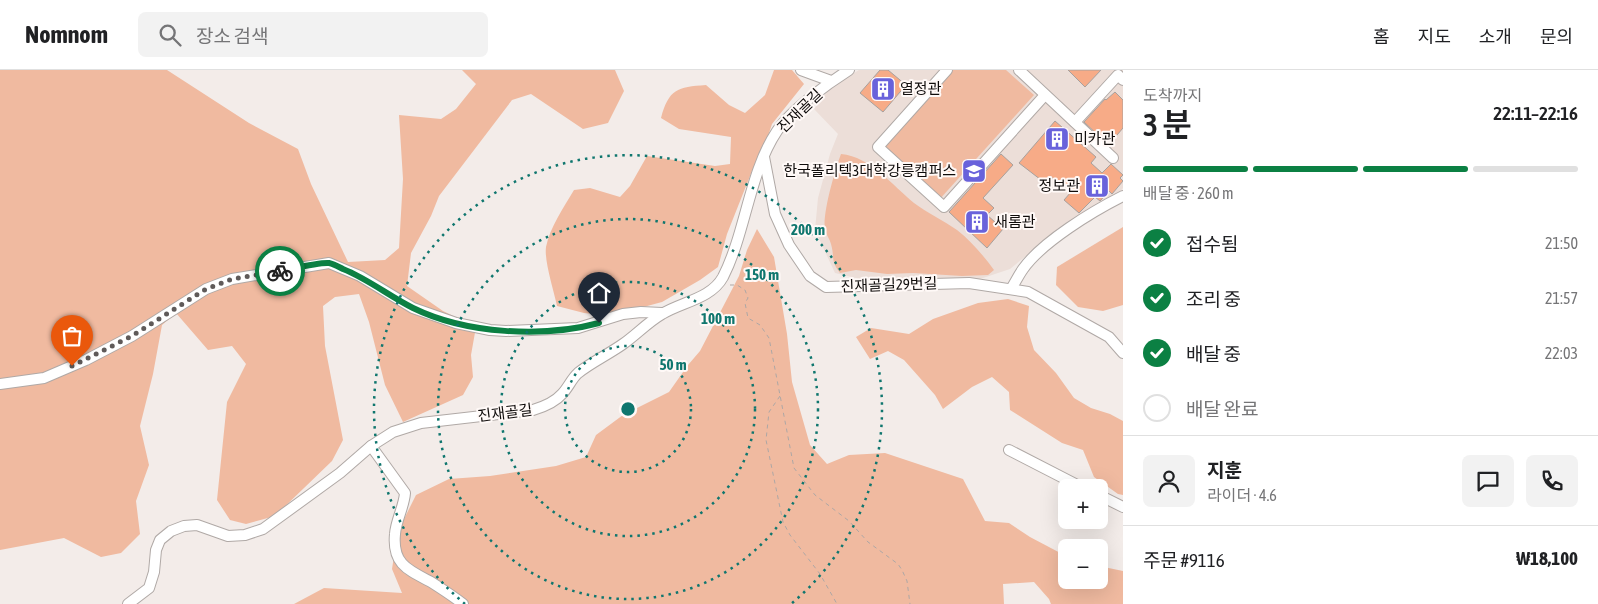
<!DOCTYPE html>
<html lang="ko">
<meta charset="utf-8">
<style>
:root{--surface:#fff;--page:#f2f2f2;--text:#202124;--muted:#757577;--line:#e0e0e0;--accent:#0b8043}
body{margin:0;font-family:"Asap Condensed","Noto Sans KR",sans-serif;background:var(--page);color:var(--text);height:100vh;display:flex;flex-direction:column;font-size:19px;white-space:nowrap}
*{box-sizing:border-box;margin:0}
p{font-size:16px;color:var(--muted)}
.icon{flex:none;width:28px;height:28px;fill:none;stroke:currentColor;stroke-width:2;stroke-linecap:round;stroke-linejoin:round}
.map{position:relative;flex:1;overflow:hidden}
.details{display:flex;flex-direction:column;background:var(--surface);width:475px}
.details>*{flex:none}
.buttons{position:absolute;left:1058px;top:409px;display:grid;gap:10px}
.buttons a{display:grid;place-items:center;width:50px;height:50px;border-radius:8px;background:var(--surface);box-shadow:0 5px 20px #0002;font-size:25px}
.pin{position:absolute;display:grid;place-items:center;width:42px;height:42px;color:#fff;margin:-51px -21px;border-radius:50% 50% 50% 0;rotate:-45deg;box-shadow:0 0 5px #0007}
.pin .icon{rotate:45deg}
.courier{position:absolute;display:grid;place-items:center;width:50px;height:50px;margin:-25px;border:4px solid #0b8043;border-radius:50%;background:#fff;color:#222;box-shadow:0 1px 6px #0007}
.headline em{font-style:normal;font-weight:600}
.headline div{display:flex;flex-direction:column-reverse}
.headline{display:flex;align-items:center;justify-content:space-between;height:85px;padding:0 20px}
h1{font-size:32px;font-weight:600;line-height:38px}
.bar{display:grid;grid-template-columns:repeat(4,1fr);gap:8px 5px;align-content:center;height:60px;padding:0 20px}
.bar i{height:6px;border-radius:4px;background:var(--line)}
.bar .on{background:var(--accent)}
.bar p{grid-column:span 4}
.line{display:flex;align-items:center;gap:12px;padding:0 20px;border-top:1px solid var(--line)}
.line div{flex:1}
.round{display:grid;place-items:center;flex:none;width:52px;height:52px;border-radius:8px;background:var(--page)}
ol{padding:0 20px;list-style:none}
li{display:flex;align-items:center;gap:15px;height:55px}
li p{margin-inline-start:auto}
li .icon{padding:5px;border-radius:50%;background:var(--accent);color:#fff;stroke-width:4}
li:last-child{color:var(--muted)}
li i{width:28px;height:28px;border:2px solid var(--line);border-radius:50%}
header{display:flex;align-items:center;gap:30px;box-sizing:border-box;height:70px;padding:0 25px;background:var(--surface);border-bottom:1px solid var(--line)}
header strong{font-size:24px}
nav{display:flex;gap:28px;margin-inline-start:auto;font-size:18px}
.search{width:350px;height:45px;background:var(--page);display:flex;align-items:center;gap:12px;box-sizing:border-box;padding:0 18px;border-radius:8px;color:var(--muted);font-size:19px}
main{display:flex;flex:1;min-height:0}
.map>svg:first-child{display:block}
.built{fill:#ecded8}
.green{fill:#f0baa0}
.building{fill:#f7ab87;stroke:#a7a19e}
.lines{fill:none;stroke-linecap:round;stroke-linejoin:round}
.minor-casing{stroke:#b0a9a6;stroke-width:12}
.path{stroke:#ada7a5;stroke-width:1;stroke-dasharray:4 4;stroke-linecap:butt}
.minor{stroke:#fff;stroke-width:10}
.done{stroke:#5f5a59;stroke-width:5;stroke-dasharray:0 9}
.route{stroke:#0b8043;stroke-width:6}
.ring{fill:none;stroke:#0f766e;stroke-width:2.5;stroke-dasharray:2.5 5}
.labels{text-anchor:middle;stroke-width:4;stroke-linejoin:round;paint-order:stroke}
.poi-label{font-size:15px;fill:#0f0c0b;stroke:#fff9f7;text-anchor:start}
.street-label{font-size:15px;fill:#0f0c0b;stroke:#fff9f7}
.centre{fill:#0f766e;stroke:#fff9f7;stroke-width:2.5}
.ring-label{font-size:15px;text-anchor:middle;font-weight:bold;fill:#0f766e;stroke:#fff9f7;stroke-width:4;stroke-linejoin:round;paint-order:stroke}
</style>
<header>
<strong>Nomnom</strong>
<div class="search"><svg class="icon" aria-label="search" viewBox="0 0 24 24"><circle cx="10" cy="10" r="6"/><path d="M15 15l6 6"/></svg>장소 검색</div>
<nav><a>홈</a><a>지도</a><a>소개</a><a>문의</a></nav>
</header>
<main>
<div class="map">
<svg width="1123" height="534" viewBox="0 0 1123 534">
<rect width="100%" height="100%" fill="#f3ece9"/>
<polygon class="built" points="859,0 1123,0 1123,118 1120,122 1054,163 1010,199 980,209 892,210 860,209 835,203 815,160 818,128 830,84 838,64 814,39 830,18"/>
<g class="green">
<polygon points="0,0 167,0 249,53 298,79 311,114 348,192 385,190 399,178 403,109 399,45 441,49 456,39 476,14 462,0 615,0 624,21 608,53 583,59 531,24 512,30 439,126 431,146 411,183 407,216 443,241 476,257 471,285 473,307 463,325 403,352 385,315 369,252 359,224 335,227 323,236 325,276 343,370 332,391 275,446 246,454 230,450 217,430 227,332 246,294 232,276 208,280 176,243 162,255 153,304 140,356 149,395 136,431 140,464 121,483 101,487 64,468 0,480"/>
<path d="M774,0H792L804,14L772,54L764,78L752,101L727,164L718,197L700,210L662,232L610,246L584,243L557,236C554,221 544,191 546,177C550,157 564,137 574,120L590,118L620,127L630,116L647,86L715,96L730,94L731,67L679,59L661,48C669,19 677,17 706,15L729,35L745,43L765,25Z"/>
<polygon points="947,0 1006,0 1034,25 938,131 878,77"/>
<path d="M841,84C871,87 892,115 914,133C927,143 943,150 957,160C971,171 983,185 994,200L988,205L962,206L913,203L887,204L856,200L840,203C830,190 835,188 831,174C830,169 826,165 825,160C822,144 835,100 841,84Z"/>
<polygon points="1123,157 1123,235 1103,241 1078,237 1056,215 1057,197"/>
<polygon points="757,159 774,187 787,264 792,312 810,375 827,394 849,385 885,383 963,409 985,451 1009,453 1030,467 1066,486 1066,510 1099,510 1099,496 1123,501 1123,534 1051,534 1049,529 1034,512 1003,514 1004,534 294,534 324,518 402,523 392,499 398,461 416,425 449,409 490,406 556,396 586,387 596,365 623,345 669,322 688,295 700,281 739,206 747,180"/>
<polygon points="1008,229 1029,236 1027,257 1034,280 1056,303 1074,328 1091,338 1110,344 1123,351 1123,425 1118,424 1094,407 1083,380 1062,373 1010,340 1009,322 992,307 972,317 943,339 935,325 904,290 888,281 870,289 856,267 871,258 909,264 933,249 978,233"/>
</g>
<g class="building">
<polygon points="880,0 888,0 906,15 883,42 860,23"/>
<polygon points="1068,0 1101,0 1085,17"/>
<polygon points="1115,22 1123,30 1123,58 1111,72 1104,65 1101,68 1084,52 1105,29 1106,30"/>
<polygon points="1055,51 1096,87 1091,93 1102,103 1111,94 1123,105 1120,108 1123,111 1112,124 1109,121 1100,131 1095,127 1079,143 1064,130 1071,122 1050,106 1045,113 1019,93"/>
<polygon points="1001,84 1013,95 983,128 994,138 987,145 1003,159 987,178 949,142"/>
</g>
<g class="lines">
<defs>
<g id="minor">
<polyline points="801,0 831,11"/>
<polyline points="947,0 878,77 944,137 1045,25"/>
<polyline points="1019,0 1113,88"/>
<polyline points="1075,52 1118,5 1123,10"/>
<polyline points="764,87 775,144 789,175 810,206 826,217 969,213 1028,222 1109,267 1123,283"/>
<path d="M1011,219C1015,213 1018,206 1023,199C1042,172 1093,141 1123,126"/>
<polyline points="0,314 44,308 86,290 132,266 206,219 232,209 329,193 360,206 413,238 456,253 490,260 506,261 578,258 623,244 641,242 662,243"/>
<path d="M371,376L405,423C404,437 396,450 395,464C392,494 408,500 431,512C442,519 453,526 463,534"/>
<polyline points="1009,380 1083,418"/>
<polyline points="1099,425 1123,437"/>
<path d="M128,534L149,518L154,502L156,480L160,470L171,461L184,456L197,455L228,466L245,465L263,459L340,403L371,376L393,362L421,353L533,340C543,337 555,332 562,324C568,318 572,308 578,303C592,292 609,284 623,274C636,265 648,252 662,244C681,232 711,229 723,207C746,162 749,103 777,61C791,40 827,14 849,0"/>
</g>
</defs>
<use href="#minor" class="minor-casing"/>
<g class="path">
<polyline points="730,215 737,215 745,220 748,228 745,233 748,248 760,255 769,268 794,398 815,425 849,451 868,472 898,494 902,500 907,511 910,534"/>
<polyline points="780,326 769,342 766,370 783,452 790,465 820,504 837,534"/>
</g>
<use href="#minor" class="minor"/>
</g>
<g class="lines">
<polyline class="done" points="72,296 132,266 206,219 232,209 280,201"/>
<path class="route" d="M280,201C291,199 320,192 329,193C334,194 339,197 343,199C368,209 389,226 413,238C466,264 543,268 599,253"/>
</g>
<g class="ring">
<circle cx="628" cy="339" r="63"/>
<circle cx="628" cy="339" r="127"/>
<circle cx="628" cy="339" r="190"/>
<path d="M465 534A254 254 0 1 1 791 534"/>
</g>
<defs>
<symbol id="building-square" viewBox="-11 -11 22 22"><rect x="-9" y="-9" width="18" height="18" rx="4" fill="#6962db" stroke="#fff9f7"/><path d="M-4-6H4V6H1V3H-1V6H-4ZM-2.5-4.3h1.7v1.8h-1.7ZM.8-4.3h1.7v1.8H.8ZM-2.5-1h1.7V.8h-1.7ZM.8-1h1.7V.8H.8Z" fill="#fff"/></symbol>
<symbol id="university-square" viewBox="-11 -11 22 22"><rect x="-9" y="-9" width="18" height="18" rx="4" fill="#6962db" stroke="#fff9f7"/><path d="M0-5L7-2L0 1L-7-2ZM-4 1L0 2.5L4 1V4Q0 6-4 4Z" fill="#fff"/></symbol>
</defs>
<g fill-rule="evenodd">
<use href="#building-square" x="869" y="5" width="28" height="28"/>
<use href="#building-square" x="1043" y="55" width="28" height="28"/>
<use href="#university-square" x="960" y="87" width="28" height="28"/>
<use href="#building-square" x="1083" y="102" width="28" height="28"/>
<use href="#building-square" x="963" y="138" width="28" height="28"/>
</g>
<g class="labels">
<g class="poi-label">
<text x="900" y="24">열정관</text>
<text x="1074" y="74">미카관</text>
<text x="956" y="106" text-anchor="end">한국폴리텍3대학강릉캠퍼스</text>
<text x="1080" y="121" text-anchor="end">정보관</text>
<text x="994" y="157">새롬관</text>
</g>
<g class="street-label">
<text transform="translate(800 41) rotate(-44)" y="5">진재골길</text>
<text transform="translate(889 215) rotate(-2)" y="5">진재골길29번길</text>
<text transform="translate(505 343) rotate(-7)" y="5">진재골길</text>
</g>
</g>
<circle cx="628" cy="339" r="8" class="centre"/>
<g class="ring-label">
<text x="808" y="165">200 m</text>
<text x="762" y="210">150 m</text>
<text x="718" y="254">100 m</text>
<text x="673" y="300">50 m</text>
</g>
</svg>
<div class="buttons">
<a>+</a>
<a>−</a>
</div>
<div class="pin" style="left:72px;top:296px;background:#ea580c"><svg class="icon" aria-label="bag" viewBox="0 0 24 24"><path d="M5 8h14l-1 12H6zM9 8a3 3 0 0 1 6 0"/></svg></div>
<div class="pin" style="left:599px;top:253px;background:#1f2937"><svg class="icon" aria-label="home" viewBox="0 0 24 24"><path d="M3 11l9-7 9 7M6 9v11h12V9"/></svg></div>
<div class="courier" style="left:280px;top:201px"><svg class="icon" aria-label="bike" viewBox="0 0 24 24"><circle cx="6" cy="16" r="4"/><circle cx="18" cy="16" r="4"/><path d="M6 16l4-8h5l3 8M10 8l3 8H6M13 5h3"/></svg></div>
</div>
<section class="details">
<div class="headline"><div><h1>3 분</h1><p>도착까지</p></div><em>22:11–22:16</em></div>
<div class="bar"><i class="on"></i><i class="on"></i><i class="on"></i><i></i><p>배달 중 · 260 m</p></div>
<ol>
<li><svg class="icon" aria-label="check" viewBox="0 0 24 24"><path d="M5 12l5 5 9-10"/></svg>접수됨<p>21:50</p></li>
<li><svg class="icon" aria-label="check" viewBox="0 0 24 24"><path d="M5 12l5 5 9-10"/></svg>조리 중<p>21:57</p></li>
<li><svg class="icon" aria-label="check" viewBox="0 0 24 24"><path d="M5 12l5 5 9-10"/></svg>배달 중<p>22:03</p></li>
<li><i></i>배달 완료</li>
</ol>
<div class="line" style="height:90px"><a class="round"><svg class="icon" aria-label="person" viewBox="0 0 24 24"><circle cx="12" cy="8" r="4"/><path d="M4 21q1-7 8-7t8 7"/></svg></a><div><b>지훈</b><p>라이더 · 4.6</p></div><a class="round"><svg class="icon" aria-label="chat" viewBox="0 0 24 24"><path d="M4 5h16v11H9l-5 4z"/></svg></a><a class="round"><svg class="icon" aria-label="phone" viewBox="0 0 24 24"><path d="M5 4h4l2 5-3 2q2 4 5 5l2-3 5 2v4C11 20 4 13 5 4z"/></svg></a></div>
<div class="line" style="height:65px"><div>주문 #9116</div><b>₩18,100</b></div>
</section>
</main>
